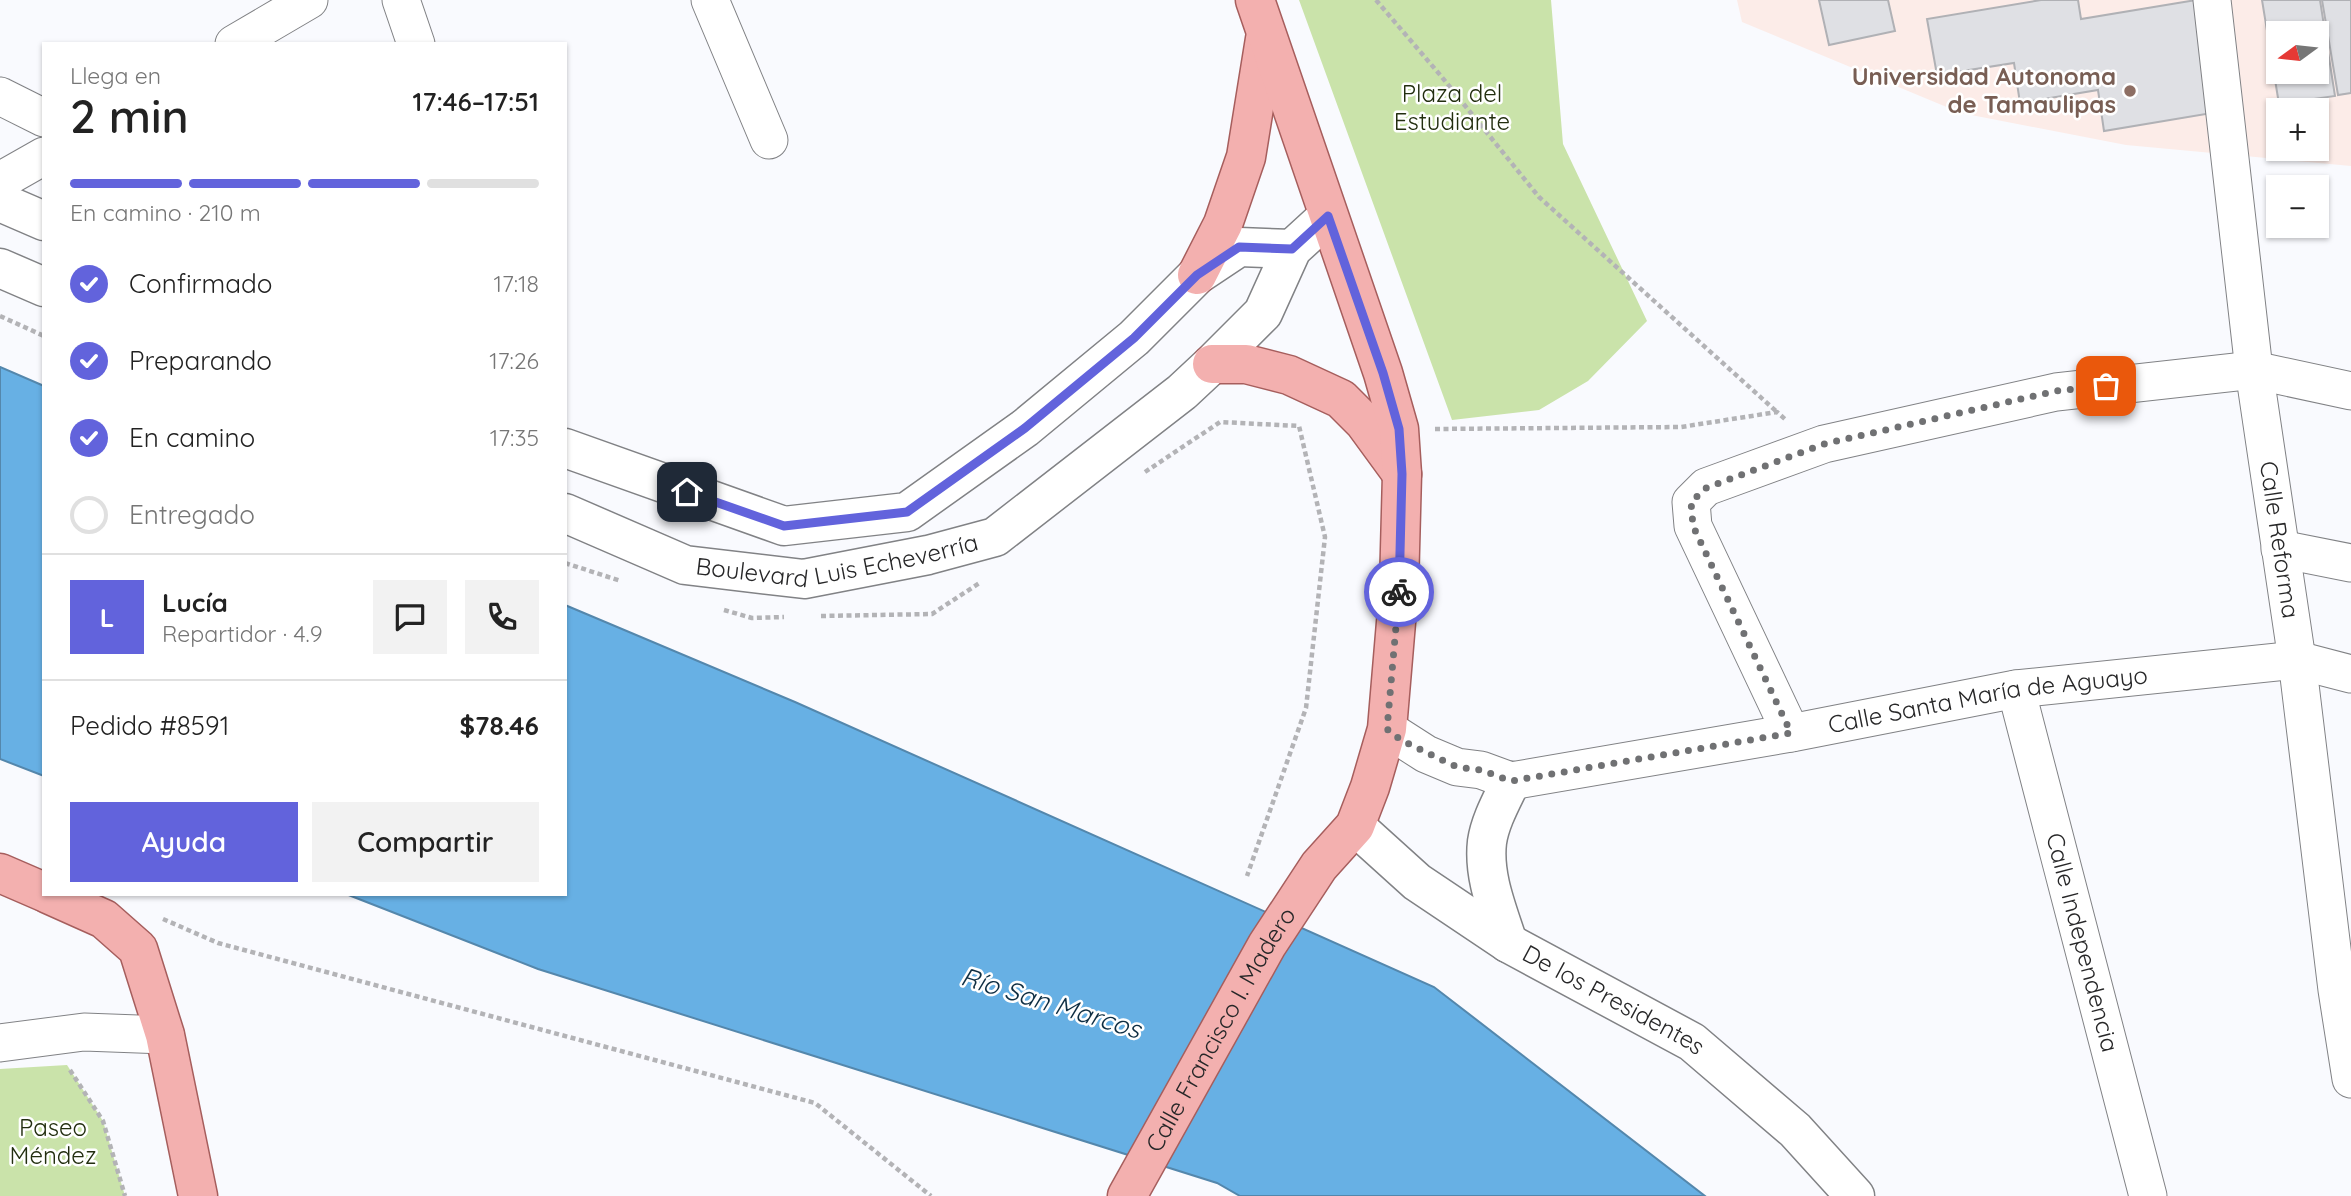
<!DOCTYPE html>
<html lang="es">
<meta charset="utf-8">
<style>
:root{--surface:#fff;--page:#f2f2f2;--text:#222;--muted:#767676;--line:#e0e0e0;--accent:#6263dc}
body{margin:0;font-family:Quicksand,sans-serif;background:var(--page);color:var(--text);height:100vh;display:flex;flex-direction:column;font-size:26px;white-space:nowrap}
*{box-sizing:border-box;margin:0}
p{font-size:23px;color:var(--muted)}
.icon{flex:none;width:38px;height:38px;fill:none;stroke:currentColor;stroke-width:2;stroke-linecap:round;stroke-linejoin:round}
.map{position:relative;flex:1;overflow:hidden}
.details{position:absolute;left:42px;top:42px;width:525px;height:854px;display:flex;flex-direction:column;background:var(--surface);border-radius:0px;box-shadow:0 2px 5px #0004}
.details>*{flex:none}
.needle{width:46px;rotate:255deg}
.buttons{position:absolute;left:2266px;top:21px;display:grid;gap:14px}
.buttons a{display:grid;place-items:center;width:63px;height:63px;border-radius:0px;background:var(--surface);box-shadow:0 2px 5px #0004;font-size:35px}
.pin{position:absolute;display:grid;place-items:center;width:60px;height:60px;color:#fff;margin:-30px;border-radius:14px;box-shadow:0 4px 10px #0006}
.courier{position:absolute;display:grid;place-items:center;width:70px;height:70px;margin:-35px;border:5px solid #6263dc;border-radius:50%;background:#fff;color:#222;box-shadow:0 2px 9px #0007}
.head em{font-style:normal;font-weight:600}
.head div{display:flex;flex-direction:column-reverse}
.head{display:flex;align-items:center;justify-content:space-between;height:119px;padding:0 28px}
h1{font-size:46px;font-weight:600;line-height:52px}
.bar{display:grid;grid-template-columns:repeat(4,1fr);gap:10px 7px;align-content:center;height:84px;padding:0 28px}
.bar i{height:9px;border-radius:5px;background:var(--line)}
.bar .selected{background:var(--accent)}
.bar p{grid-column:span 4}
.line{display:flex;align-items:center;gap:18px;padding:0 28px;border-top:2px solid var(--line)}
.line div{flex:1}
.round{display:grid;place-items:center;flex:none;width:74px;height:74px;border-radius:0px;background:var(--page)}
ol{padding:0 28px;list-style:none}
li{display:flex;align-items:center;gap:21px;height:77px}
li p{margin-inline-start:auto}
li .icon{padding:7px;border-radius:50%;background:var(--accent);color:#fff;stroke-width:4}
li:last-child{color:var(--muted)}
li i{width:38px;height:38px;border:4px solid var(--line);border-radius:50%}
.primary-button{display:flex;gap:14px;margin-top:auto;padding:14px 28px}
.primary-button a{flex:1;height:80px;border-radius:0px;background:var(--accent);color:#fff;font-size:28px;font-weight:600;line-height:80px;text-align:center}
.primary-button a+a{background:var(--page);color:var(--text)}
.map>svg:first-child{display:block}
.education{fill:#fcece8;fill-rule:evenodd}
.green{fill:#cae3aa}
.water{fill:#67b0e4;stroke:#5487ac;stroke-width:2}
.building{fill:#dfe0e4;stroke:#b0b1b5;stroke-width:2;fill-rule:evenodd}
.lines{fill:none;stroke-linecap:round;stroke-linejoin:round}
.minor-casing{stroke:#818285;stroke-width:39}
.secondary-casing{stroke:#818285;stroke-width:41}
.primary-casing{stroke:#a65e5d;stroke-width:41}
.path{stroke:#b3b3b6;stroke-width:4.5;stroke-dasharray:5 3.5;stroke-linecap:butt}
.minor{stroke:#fff;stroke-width:37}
.secondary{stroke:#fff;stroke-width:38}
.primary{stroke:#f3b0af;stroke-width:38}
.done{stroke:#707173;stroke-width:7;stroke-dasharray:0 12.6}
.route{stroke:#6263dc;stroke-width:9}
.education-dot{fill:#8d6e63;stroke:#fff;stroke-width:2.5}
.labels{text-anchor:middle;stroke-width:5;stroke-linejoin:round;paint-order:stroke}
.education-label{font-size:24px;font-weight:bold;fill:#785e54;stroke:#fff;text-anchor:end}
.park-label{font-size:24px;fill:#222e0f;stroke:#fff}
.street-label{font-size:24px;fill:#272728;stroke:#fff}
.water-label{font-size:26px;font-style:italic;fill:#0e2e43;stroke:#fff}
</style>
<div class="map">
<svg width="2351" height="1196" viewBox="0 0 2351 1196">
<rect width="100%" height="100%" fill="#f9fafe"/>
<path class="education" d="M1737,0H2351V166L2126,145L1961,113L1742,22ZM2278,33H2317V72H2278ZM2278,110H2317V149H2278Z"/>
<g class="green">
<polygon points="1299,0 1551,0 1563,144 1647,321 1588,381 1539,410 1452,420"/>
<polygon points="67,1065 103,1121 125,1196 0,1196 0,1069"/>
</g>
<g class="water">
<polygon points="0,367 44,386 44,776 0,759"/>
<polygon points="565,605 795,702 1434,987 1705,1196 1240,1196 1217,1183 538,969 346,894 565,894"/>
</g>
<g class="building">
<polygon points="1819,0 1888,0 1895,31 1829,45"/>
<polygon points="2041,0 2078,0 2081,19 2196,0 2218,112 2104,131 2098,90 2020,103 2014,63 1937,75 1927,19"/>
<path d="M2262,0H2320L2335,96L2279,104ZM2278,33H2317V72H2278Z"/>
<polygon points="2322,0 2351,0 2351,93 2338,95"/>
</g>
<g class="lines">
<defs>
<g id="minor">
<polyline points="401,0 416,44"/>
<polyline points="710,0 769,140"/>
<path id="s1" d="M2212,0L2254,370L2297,660L2337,990L2351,1079"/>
<polyline points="234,44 309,0"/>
<polyline points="0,96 44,118"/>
<polyline points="0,181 44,156"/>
<polyline points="2280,549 2351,563"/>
<path id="s2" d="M2016,689L2148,1196"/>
<path id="s3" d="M1387,729L1426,754L1457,767L1481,770L1511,781L1791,733L2016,689L2297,660L2351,674"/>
<polyline points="1791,733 1693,526 1691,502 1706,487 1824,444 2056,392 2254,370 2351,391"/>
<polyline points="0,1043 84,1032 165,1035"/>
</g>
<g id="secondary">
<polyline points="0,202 44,221"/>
<polyline points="0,268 44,287"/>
<polyline points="565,448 784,526 907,512 1025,428 1134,338 1197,275 1239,247 1292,249"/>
<path id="s4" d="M565,513L685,565L804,579L928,555L995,537L1182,392L1212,364L1263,313L1292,249L1328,216"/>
<path id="s5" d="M1355,826L1417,882L1508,943L1692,1042L1795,1130L1855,1196"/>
<path d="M1508,943C1498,911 1483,877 1487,842C1490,821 1502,800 1511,781"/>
</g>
<g id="primary">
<polyline points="1197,275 1223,224 1246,157 1265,39"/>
<polyline points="1212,364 1246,364 1289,375 1341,399 1364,422 1402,474"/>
<polyline points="0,873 44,892"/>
<polyline points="48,894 104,919 138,949 165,1035 198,1196"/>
<path id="s6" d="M1127,1196L1267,945L1319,866L1355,826L1370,787L1387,729L1399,587L1402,474L1399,429L1383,373L1255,0"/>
</g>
</defs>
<use href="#minor" class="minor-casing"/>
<use href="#secondary" class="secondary-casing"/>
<use href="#primary" class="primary-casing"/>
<g class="path">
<polyline points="1376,0 1441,76 1539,197 1777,412"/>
<polyline points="0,316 44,336"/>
<polyline points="1435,429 1681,427 1777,412 1786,420"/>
<polyline points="1145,472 1220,422 1299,426 1325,537 1306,708 1247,876"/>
<polyline points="565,563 621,581"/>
<polyline points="724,610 752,618 784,617"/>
<polyline points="821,616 932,614 981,582"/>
<polyline points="163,919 218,943 815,1103 931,1196"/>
<polyline points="70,1070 103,1121 125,1196"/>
</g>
<use href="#minor" class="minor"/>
<use href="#secondary" class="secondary"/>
<use href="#primary" class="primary"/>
</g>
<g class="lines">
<polyline class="done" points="1399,592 1387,729 1401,740 1442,760 1457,767 1481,770 1511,781 1791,733 1693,526 1691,502 1706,488 1824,444 2056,391 2106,386"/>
<polyline class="route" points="687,492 784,526 907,512 1025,428 1134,338 1197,275 1239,247 1292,249 1328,216 1383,373 1399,429 1402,474 1399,592"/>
</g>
<circle class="education-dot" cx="2130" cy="91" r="7"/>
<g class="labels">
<g class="education-label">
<text x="2116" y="85">Universidad Autonoma<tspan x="2116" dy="28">de Tamaulipas</tspan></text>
</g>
<g class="park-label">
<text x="1452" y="102">Plaza del<tspan x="1452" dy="28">Estudiante</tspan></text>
<text x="53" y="1136">Paseo<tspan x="53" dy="28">Méndez</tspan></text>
</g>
<g class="street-label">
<text dy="8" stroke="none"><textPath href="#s1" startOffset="544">Calle Reforma</textPath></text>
<text dy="8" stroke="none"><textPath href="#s4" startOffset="285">Boulevard Luis Echeverría</textPath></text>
<text dy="8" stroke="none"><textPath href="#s3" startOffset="620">Calle Santa María de Aguayo</textPath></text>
<text dy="8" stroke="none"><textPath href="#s2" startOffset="262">Calle Independencia</textPath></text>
<text dy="8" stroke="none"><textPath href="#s5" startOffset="313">De los Presidentes</textPath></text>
<text dy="8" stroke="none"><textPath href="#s6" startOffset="191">Calle Francisco I. Madero</textPath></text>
</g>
<g class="water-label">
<text transform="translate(1051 1003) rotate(17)" y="9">Río San Marcos</text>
</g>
</g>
</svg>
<div class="buttons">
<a><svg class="needle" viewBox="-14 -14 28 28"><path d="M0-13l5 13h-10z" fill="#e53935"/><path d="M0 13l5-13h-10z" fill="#767676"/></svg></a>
<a>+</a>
<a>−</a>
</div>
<div class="pin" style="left:2106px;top:386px;background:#ea580c"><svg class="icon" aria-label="bag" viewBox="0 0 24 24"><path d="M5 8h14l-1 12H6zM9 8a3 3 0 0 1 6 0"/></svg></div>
<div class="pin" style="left:687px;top:492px;background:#1f2937"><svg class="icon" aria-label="home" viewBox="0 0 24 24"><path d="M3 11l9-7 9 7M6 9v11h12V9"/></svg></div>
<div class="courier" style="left:1399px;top:592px"><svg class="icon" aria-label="bike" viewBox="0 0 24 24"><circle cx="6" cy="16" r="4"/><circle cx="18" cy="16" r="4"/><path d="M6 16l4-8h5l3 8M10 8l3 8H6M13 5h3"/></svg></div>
<section class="details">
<div class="head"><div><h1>2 min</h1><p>Llega en</p></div><em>17:46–17:51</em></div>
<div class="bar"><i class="selected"></i><i class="selected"></i><i class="selected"></i><i></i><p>En camino · 210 m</p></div>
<ol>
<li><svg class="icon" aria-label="check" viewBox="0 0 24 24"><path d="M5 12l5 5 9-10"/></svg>Confirmado<p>17:18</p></li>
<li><svg class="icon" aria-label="check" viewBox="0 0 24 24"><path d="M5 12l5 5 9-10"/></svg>Preparando<p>17:26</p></li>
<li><svg class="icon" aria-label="check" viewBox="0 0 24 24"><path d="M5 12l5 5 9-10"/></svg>En camino<p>17:35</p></li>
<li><i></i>Entregado</li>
</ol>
<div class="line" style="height:126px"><b class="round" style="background:var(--accent);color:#fff">L</b><div><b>Lucía</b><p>Repartidor · 4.9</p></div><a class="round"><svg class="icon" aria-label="chat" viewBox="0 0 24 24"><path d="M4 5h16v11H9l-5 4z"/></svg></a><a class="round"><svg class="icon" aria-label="phone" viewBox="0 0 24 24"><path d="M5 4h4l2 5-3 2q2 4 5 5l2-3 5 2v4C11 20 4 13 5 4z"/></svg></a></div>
<div class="line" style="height:91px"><div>Pedido #8591</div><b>$78.46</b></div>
<div class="primary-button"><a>Ayuda</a><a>Compartir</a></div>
</section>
</div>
